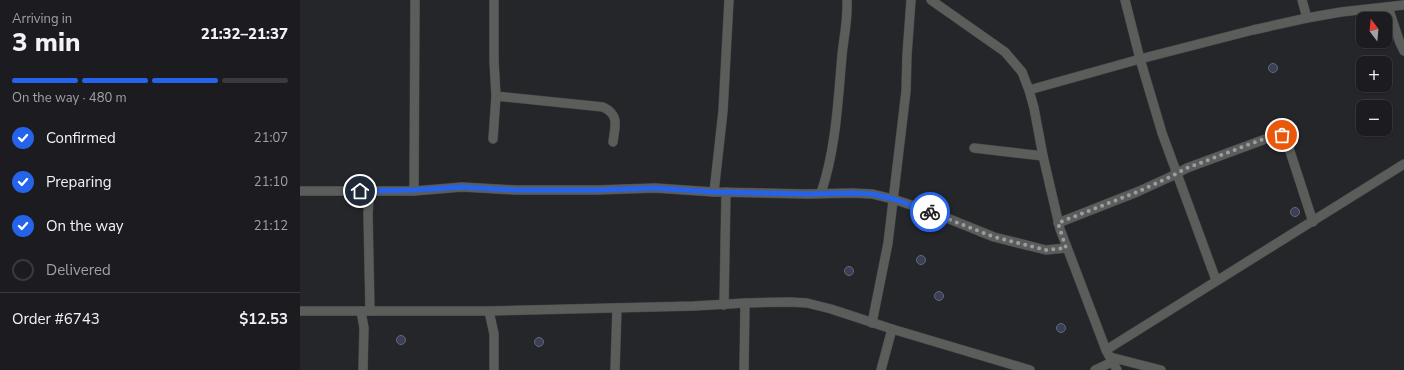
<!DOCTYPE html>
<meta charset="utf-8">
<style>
:root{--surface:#1c1c20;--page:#29292d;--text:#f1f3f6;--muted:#a0a1a5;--line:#3a3a3e;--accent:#2563eb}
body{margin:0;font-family:"Nunito Sans",sans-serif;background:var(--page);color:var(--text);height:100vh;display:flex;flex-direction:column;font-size:15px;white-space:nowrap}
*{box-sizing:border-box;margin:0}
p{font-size:13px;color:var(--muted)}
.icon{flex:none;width:22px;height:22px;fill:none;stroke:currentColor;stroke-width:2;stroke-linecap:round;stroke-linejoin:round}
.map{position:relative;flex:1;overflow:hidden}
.details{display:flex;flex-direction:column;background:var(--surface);width:300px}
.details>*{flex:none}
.needle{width:26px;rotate:344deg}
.controls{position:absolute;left:1056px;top:12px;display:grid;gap:8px}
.controls a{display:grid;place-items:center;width:36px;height:36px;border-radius:8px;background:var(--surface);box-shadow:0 1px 3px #0004,0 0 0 1px var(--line);font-size:20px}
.pin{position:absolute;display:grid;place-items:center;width:34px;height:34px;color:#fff;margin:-17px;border:2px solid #fff;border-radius:50%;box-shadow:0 1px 4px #0007}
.courier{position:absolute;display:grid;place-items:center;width:40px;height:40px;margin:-20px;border:3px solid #2563eb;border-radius:50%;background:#fff;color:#222;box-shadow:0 1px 5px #0007}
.head em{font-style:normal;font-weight:800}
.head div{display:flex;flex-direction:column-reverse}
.head{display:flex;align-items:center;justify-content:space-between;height:68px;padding:0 12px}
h1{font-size:26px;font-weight:800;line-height:30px}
.bar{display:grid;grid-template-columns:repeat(4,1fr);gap:6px 4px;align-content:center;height:48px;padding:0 12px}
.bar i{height:5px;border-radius:3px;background:var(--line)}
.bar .active{background:var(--accent)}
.bar p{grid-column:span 4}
.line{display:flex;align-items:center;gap:10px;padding:0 12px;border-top:1px solid var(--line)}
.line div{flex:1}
ol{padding:0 12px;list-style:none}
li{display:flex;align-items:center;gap:12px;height:44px}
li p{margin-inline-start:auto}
li .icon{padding:4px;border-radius:50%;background:var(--accent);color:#fff;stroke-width:4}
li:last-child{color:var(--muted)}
li i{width:22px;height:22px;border:2px solid var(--line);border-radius:50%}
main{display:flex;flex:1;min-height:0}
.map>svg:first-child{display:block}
.building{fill:#3a3f5a;stroke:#68696f}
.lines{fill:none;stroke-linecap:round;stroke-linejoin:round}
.minor-casing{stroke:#424347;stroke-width:10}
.minor{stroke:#5b5d5b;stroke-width:9}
.done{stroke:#9b9ca0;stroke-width:4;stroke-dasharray:0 7.2}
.route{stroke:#2563eb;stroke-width:5}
</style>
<main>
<section class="details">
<div class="head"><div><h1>3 min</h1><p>Arriving in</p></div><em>21:32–21:37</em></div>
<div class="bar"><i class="active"></i><i class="active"></i><i class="active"></i><i></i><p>On the way · 480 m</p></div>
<ol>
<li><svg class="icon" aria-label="check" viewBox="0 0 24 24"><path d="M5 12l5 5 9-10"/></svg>Confirmed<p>21:07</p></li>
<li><svg class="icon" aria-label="check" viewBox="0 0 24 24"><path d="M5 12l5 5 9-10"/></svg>Preparing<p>21:10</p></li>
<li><svg class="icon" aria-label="check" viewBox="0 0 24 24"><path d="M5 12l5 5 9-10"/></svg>On the way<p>21:12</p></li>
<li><i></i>Delivered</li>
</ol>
<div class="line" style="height:52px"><div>Order #6743</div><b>$12.53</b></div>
</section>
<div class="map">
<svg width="1104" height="370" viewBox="0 0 1104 370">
<rect width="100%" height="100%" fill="#25262a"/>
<g class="building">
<circle cx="973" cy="68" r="4.5"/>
<circle cx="995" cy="212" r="4.5"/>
<circle cx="621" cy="260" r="4.5"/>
<circle cx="549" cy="271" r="4.5"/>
<circle cx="639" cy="296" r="4.5"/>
<circle cx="761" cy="328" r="4.5"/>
<circle cx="101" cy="340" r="4.5"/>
<circle cx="239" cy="342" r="4.5"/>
</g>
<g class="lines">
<defs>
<g id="minor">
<polyline points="631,0 705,52 722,72 729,90 734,108 743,156 760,229 806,350 817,370"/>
<polyline points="825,0 840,59 862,133 916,280"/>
<polyline points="1002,0 1007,18"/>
<polyline points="1088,7 1100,43 1104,51"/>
<polyline points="729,90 840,59 953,30 1007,18 1041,12 1104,5"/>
<path d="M196,96L303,107C320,115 315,126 313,142"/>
<polyline points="193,139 196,96 194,61 194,0"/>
<polyline points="674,148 743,156"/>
<polyline points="0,191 114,191 162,187 215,190 297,190 355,188 414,192 507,194 552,193 572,194 593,199 632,212 694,237 746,250 766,248"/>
<polyline points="70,191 68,213 70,311"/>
<polyline points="114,191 115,0"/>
<polyline points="414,192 423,111 429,0"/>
<path d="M521,193C536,149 538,101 542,55C544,36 548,19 547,0"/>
<polyline points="758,223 837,192 870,177 887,168 979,134 982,135 986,139 1013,222"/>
<polyline points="424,305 426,192"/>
<polyline points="0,311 189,311 394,306 445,303 490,302 507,303 531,309 592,329 730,370"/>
<polyline points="61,311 64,328 63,370"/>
<polyline points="189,311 194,334 194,370"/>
<polyline points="572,323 588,243 606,91 607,55 611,0"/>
<polyline points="806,350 1104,164"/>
<polyline points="810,357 861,370"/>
<polyline points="315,370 317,308"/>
<polyline points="444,370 445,303"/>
<polyline points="581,370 592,329"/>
<polyline points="795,370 812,362"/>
</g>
</defs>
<use href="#minor" class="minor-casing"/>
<use href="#minor" class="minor"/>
</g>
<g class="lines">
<polyline class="done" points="630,212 694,237 746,250 766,248 758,223 837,192 870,177 887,168 974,135 982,135"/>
<polyline class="route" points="60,191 114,190 162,187 215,190 297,190 355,188 414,192 507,194 552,193 572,194 594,199 630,212"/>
</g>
</svg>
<div class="controls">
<a><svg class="needle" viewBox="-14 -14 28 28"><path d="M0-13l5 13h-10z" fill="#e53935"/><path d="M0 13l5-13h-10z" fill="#a0a1a5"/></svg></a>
<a>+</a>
<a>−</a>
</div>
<div class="pin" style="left:982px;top:135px;background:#ea580c"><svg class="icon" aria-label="bag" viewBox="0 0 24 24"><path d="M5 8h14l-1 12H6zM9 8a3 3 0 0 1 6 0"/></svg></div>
<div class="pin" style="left:60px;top:191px;background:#1f2937"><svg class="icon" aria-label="home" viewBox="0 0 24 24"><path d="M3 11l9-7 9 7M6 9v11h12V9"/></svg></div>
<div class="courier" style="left:630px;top:212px"><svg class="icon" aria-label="bike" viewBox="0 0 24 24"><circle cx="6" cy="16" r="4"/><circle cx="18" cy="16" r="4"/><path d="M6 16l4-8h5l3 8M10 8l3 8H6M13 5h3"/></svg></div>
</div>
</main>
